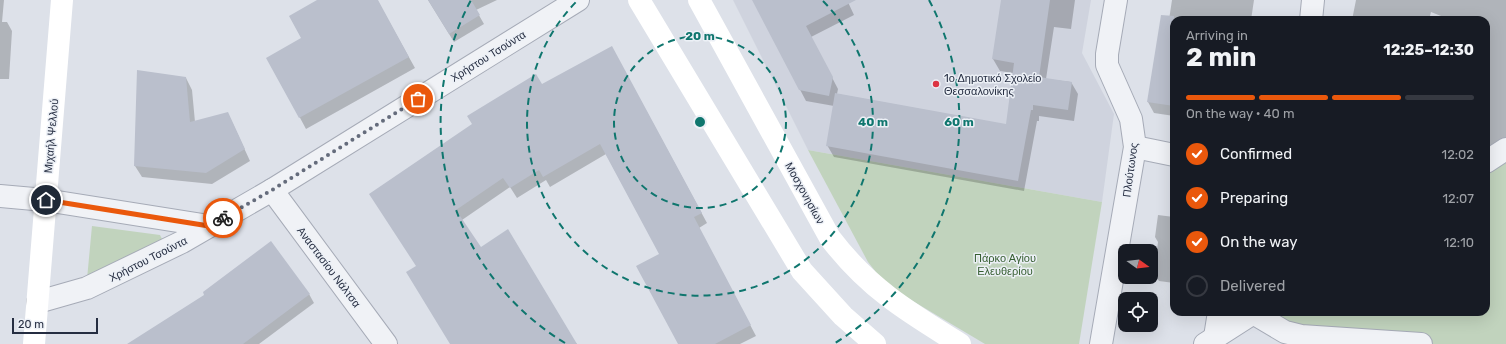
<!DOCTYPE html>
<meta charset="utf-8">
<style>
:root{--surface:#171b24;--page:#242831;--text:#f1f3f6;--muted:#9ea1a6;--line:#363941;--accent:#ea580c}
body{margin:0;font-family:Rubik,sans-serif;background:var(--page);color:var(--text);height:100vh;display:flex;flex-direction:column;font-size:15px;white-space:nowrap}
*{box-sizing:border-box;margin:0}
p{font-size:13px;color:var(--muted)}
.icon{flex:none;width:22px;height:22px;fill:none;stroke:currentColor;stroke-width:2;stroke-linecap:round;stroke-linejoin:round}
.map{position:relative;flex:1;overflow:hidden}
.sheet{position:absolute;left:1170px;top:16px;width:320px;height:300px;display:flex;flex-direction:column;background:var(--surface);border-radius:12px;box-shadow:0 4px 16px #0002}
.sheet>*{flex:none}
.needle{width:26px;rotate:105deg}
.fabs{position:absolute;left:1118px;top:244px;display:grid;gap:8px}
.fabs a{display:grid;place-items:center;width:40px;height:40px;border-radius:8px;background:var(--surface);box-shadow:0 4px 16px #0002;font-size:20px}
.scale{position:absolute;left:12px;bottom:10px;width:86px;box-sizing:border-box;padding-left:4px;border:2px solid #252d41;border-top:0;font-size:11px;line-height:14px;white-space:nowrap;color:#252d41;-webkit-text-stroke:3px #ecf0f6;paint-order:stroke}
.pin{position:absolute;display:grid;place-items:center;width:34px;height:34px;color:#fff;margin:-17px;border:2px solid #fff;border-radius:50%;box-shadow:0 1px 4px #0007}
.courier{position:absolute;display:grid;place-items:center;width:40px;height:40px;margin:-20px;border:3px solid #ea580c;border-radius:50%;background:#fff;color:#222;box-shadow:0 1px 5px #0007}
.overview em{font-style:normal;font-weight:700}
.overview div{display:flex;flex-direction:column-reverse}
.overview{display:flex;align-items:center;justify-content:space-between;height:68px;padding:0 16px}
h1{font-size:26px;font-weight:700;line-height:30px}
.bar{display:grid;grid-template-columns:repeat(4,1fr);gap:6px 4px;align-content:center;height:48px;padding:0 16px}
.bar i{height:5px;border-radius:3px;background:var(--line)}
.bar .active{background:var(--accent)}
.bar p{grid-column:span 4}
ol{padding:0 16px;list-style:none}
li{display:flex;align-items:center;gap:12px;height:44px}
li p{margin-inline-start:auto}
li .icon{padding:4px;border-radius:50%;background:var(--accent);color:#fff;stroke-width:4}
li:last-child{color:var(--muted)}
li i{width:22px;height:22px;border:2px solid var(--line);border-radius:50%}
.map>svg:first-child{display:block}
.built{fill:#cfd3de}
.green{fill:#c1d3bd}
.shadow{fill:#0003}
.building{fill:#babfcc}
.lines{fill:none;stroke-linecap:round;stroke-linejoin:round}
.minor-casing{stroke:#a6abb7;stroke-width:24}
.tertiary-casing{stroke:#a6abb7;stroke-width:24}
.minor{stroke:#f0f2f6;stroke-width:22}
.tertiary{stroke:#f0f2f6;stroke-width:22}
.secondary{stroke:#fff;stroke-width:22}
.done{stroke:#656c7c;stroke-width:4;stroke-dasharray:0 7.2}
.route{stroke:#ea580c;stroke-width:5}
.ring{fill:none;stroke:#0f766e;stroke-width:2;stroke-dasharray:7 5}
.poi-dot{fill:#dc3342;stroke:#ecf0f6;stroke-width:1.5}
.labels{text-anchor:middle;stroke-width:3;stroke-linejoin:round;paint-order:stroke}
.street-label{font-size:11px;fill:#252d41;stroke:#ecf0f6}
.poi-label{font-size:11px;fill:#252d41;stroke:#ecf0f6;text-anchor:start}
.park-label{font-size:11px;fill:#365e31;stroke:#ecf0f6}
.centre{fill:#0f766e;stroke:#ecf0f6;stroke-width:2}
.ring-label{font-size:12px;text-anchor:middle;font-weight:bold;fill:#0f766e;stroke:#ecf0f6;stroke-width:3;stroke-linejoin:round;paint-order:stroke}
</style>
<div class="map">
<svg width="1506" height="344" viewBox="0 0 1506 344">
<rect width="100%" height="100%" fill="#dde1e9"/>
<polygon class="built" points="733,0 1091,0 1082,53 1114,114 1102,202 808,150"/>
<g class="green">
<polygon points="1506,149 1506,344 1421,344 1301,336 1255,312 1486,312 1486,162"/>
<polygon points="808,150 1102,202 1079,344 985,344 901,294 879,276 868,262"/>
<polygon points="92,226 160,235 162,239 157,245 87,279"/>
</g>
<g class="shadow">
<polygon points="0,0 4,0 2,22 7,22 12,31 9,79 0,79"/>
<polygon points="319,0 377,0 415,68 306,129 268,58 303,39"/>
<polygon points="428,0 497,0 476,10 484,24 454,42"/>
<polygon points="753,0 847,0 854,15 811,37 838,89 837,94 1007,125 1013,73 1000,71 993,59 1002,0 1075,0 1071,29 1054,27 1046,79 1071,82 1078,94 1074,121 1039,116 1039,121 1037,121 1024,191 834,157 827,145 834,106 806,101"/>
<polygon points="1172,0 1254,0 1251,20 1174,20 1174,116 1154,113 1148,102 1167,33"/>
<polygon points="1356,0 1506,0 1506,142 1486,154 1486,20 1451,20 1431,12 1429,20 1352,20"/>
<polygon points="617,57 707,223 699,228 756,336 740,344 679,344 660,254 606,154 550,187 546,180 517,198 510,187 462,220 480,248 577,344 451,344 417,266 541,86"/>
<polygon points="186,78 192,90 195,122 233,124 250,161 212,184 142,177 135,166"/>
<polygon points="1158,215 1174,217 1174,283 1159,281 1154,273 1158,242 1155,237"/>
<polygon points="309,294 314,303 259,344 128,344"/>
</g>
<g class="building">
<polygon points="317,0 378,0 409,57 299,118 266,58 301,38 289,16"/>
<polygon points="428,0 471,0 480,15 449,34"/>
<polygon points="752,0 856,0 806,26 833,77 829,96 799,90"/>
<polygon points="1001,0 1050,0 1039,77 1072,82 1068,110 1033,105 1033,110 1031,110 1018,181 826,146 835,93 1006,124 1014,63 992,59"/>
<polygon points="1161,15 1174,16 1174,106 1147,102"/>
<polygon points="612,46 702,213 694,217 751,325 715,344 678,344 636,266 659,254 600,144 543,177 539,170 510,188 503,178 456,210 481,247 508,229 577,344 450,344 406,272 416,266 369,194 472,124 467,116 536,74 542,84"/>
<polygon points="137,70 186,77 190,122 228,112 245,149 206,173 134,166"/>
<polygon points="271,241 310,294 243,344 127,344 204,295 203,292"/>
</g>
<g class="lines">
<defs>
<g id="minor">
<polyline points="1311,20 1313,0"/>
<polyline points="1135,147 1174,155"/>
<polyline points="272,190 386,344"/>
<polyline points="0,196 45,200 209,226"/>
<polyline points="38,302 87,288 182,242 272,190 578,0"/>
<polyline points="1253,313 1285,332 1301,336 1421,344"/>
<polyline points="1215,337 1219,312"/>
</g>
<g id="tertiary">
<polyline points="1486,162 1506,149"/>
<polyline points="1101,344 1135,147 1131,119 1107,65 1107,54 1116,0"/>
<polyline points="1205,344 1255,312"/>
</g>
</defs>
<use href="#minor" class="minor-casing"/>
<use href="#tertiary" class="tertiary-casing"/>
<use href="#minor" class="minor"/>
<use href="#tertiary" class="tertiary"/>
<g class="secondary">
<polyline points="639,0 802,271 843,316 875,344"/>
<path d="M699,0L830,238C868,288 908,312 960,344"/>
<polyline points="34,344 62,0"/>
</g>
</g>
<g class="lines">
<polyline class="done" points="223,218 272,190 418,99"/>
<polyline class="route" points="46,200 209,226 223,218"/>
</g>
<g class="ring">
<circle cx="700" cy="122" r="86"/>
<path d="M823 1A173 173 0 1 1 577 1"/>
<path d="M565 343A259 259 0 0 1 471 0M929 0A259 259 0 0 1 835 343"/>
</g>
<circle class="poi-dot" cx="936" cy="84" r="4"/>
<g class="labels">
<g class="street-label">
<text transform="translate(488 56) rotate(-32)" y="4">Χρήστου Τσούντα</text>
<text transform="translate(51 136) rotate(-85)" y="4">Μιχαήλ Ψελλού</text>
<text transform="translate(1130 170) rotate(-82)" y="4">Πλούτωνος</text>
<text transform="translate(805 193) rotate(61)" y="4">Μοσχονησίων</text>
<text transform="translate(148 259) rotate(-27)" y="4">Χρήστου Τσούντα</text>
<text transform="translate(329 267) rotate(53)" y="4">Αναστασίου Νάλτσα</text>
</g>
<g class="poi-label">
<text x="944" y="82">1ο Δημοτικό Σχολείο<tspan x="944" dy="13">Θεσσαλονίκης</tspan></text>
</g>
<g class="park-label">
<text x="1005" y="262">Πάρκο Αγίου<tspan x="1005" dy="13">Ελευθερίου</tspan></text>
</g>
</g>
<circle cx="700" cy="122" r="6" class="centre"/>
<g class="ring-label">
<text x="700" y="40">20 m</text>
<text x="873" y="126">40 m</text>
<text x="959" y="126">60 m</text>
</g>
</svg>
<div class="fabs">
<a><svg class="needle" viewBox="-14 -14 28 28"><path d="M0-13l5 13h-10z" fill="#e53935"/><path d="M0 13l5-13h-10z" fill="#9ea1a6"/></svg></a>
<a><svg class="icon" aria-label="locate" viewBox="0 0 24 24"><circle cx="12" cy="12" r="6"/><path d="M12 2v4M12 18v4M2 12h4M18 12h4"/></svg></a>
</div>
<div class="scale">20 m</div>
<div class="pin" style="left:418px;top:99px;background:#ea580c"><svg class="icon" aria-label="bag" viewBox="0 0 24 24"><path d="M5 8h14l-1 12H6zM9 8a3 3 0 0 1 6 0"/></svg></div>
<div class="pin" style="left:46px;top:200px;background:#1f2937"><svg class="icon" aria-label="home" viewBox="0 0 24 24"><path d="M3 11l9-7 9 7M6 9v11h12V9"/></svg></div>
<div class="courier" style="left:223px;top:218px"><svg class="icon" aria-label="bike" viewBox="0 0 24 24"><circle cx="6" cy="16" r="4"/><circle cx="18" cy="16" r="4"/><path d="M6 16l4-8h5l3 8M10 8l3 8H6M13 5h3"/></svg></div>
<section class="sheet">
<div class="overview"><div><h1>2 min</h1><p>Arriving in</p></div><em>12:25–12:30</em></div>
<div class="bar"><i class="active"></i><i class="active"></i><i class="active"></i><i></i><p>On the way · 40 m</p></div>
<ol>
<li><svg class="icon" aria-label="check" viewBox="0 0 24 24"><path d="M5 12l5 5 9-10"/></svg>Confirmed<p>12:02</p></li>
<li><svg class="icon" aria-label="check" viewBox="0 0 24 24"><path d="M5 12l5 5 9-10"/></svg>Preparing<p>12:07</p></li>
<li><svg class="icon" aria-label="check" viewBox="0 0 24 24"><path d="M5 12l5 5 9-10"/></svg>On the way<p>12:10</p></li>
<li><i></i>Delivered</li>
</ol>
</section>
</div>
